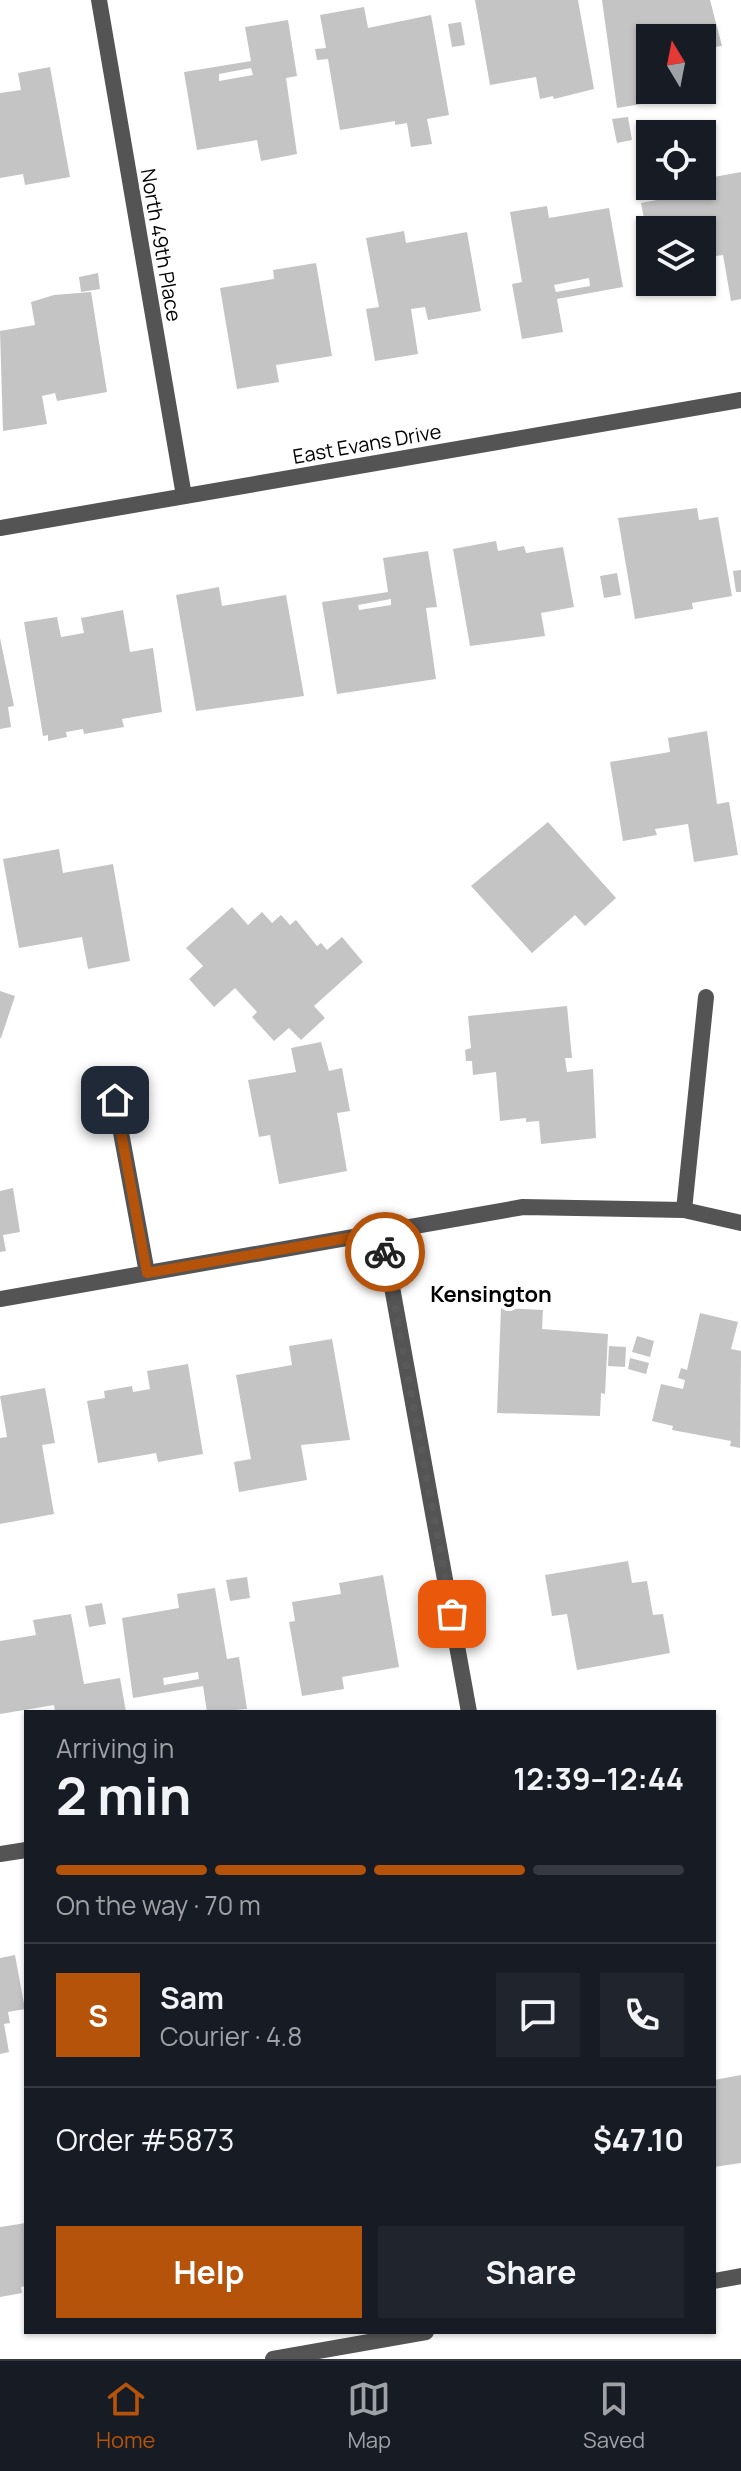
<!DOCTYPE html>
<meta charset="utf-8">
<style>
:root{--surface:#171b24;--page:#20242c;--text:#f1f3f6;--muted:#9ea1a6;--line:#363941;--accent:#b45309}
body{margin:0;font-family:Manrope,sans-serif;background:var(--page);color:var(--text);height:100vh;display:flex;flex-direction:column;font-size:30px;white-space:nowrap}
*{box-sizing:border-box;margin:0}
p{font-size:26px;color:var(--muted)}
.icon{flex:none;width:44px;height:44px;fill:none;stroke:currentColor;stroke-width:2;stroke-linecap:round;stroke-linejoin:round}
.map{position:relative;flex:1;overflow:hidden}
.panel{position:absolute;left:24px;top:1710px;width:692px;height:624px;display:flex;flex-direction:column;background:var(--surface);border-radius:0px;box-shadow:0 2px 6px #0004}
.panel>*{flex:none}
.needle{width:52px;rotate:350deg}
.tools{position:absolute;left:636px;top:24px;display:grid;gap:16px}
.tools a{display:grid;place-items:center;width:80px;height:80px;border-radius:0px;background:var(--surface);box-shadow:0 2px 6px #0004;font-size:40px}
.pin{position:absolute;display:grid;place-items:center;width:68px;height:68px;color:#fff;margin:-34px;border-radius:16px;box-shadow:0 4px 12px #0006}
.courier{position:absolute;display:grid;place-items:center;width:80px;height:80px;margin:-40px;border:6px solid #b45309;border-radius:50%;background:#fff;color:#222;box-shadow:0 2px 10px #0007}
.summary em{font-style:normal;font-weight:700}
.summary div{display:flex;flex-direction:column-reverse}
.summary{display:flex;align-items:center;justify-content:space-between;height:136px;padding:0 32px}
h1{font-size:52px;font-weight:700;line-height:60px}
.bar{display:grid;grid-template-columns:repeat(4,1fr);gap:12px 8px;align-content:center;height:96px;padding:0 32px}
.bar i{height:10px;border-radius:6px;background:var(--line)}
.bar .active{background:var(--accent)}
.bar p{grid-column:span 4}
.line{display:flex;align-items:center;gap:20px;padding:0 32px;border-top:2px solid var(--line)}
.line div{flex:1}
.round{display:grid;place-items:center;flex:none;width:84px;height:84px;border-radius:0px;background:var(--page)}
.cta{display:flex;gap:16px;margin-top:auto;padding:16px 32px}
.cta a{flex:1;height:92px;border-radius:0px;background:var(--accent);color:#fff;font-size:32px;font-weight:700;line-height:92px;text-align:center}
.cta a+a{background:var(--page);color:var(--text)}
.tabs{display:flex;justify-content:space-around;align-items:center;height:112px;border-top:2px solid var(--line);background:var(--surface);font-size:22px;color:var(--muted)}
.tabs a{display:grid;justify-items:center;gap:4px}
.tabs .active{color:var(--accent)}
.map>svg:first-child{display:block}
.building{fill:#c4c4c4;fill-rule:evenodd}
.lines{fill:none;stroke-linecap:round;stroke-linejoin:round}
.minor{stroke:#545454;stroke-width:16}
.done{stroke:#595959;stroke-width:8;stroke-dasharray:0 14.4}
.route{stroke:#b45309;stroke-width:10}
.labels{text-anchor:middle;stroke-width:8;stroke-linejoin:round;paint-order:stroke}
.street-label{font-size:20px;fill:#000;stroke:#fff}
.neighbourhood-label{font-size:22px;font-weight:bold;fill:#000;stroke:#fff}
</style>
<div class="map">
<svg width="741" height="2359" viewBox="0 0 741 2359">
<rect width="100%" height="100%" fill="#fff"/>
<g class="building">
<polygon points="475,0 578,0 594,89 554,99 553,96 540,99 536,77 490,85"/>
<polygon points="602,0 710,0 722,46 702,49 702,38 650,38 650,80 645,81 648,103 617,108"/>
<polygon points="364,7 368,28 431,15 449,115 427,119 432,144 411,147 407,123 395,125 395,121 340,130 328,59 317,60 315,49 326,48 320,15"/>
<path d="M288,20L297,76L286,78L297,154L261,161L257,140L197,150L184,72L251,61L245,27ZM251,68L253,75L219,81V74Z"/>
<polygon points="461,22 465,45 452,47 448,24"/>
<polygon points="50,67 70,177 25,185 23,174 0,178 0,93 21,90 18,73"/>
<polygon points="628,117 632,140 617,143 612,119"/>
<polygon points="741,172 741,299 731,301 723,255 709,257 711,270 702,272 702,230 650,230 649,244 641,203 705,191 703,179"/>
<path d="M547,206L549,218L609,208L623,287L557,299L563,332L522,339L512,284L522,282L510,212ZM589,278L590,286L556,292L554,285Z"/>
<polygon points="404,231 406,243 467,232 481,311 428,320 425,307 411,309 418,354 375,361 366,309 379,307 366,238"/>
<polygon points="316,263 332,356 276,365 279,382 237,389 220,288 274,279 273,270"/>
<polygon points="98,273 100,289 81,292 79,277"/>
<polygon points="91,292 107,392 57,401 55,393 42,396 47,424 3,431 0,331 35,325 31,302 54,295"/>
<polygon points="697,508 699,520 718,517 732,596 692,603 693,609 635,619 618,518"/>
<polygon points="496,541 498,551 524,546 526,553 563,547 574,607 541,613 545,636 470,646 453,549"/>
<path d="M428,551L437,607L426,608L436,679L337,694L322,602L388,592L383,558ZM391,599V605L359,610L358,605Z"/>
<polygon points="741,570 741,592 736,592 733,571"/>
<polygon points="617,573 621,595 604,598 600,576"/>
<polygon points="219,587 222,606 286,595 304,696 196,711 176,595"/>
<polygon points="123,610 130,652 153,648 162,712 122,719 124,727 84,734 83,729 66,732 67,737 48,741 48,735 43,736 24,622 57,617 61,637 84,633 81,618"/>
<polygon points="0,638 14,706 8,707 11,727 0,729"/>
<polygon points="707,731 717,804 729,802 738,855 694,862 688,824 655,829 657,835 623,841 610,762 670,752 668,738"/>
<polygon points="548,822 616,898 585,926 575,915 532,953 471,886"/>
<polygon points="59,849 63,873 113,864 130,961 88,969 82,937 19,948 3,859"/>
<polygon points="232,907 248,925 262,912 272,923 281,915 290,925 296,920 317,946 321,943 327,950 342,937 363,962 314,1006 325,1018 301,1040 289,1028 274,1041 252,1017 257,1012 235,988 214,1007 189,979 203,966 186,948"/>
<polygon points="0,991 15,996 1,1038 0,1038"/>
<polygon points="567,1006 572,1058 565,1058 567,1072 593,1069 596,1138 541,1144 539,1121 526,1122 526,1118 500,1121 496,1072 473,1075 472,1061 466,1061 465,1050 471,1048 468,1016"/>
<polygon points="321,1042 329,1071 342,1068 350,1111 337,1113 347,1171 279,1184 270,1135 259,1137 248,1080 296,1072 291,1048"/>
<polygon points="13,1188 20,1232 3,1235 6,1251 0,1252 0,1191"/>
<polygon points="501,1308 543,1310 542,1329 608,1334 605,1394 601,1393 600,1416 497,1413"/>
<polygon points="700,1313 738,1322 731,1349 741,1351 740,1448 730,1446 731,1441 672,1430 673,1426 652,1421 661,1384 683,1389 685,1380 678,1378 681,1368 687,1370"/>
<polygon points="637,1336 654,1341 650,1357 632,1352"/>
<polygon points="332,1339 350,1440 301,1445 307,1480 239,1492 234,1462 251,1459 236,1375 292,1365 289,1346"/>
<polygon points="609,1346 626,1347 625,1367 608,1366"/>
<polygon points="630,1358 649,1363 646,1374 628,1369"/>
<polygon points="188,1364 203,1454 158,1462 156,1453 98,1463 87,1401 105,1398 104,1391 132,1386 133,1392 150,1389 147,1371"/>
<polygon points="45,1388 55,1443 42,1445 54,1514 0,1524 0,1438 7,1437 0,1396"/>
<polygon points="628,1561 632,1583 647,1581 653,1615 663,1614 670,1653 577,1670 567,1614 552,1616 545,1575"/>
<polygon points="383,1575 399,1667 342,1677 344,1689 302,1696 289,1622 295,1621 292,1602 341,1594 339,1583"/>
<polygon points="247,1577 250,1598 230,1601 226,1580"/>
<path d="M215,1588L227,1659L239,1657L247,1709L207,1712L203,1686L133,1698L122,1618L179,1608L177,1594ZM198,1672L199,1679L164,1685L163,1678Z"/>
<polygon points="102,1603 106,1624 89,1627 85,1606"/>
<polygon points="71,1614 84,1684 120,1678 126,1712 55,1712 54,1705 0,1714 0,1641 36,1635 33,1620"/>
<polygon points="15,1955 25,2009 8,2012 10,2023 4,2024 9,2052 0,2054 0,1958"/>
<polygon points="741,2075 741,2163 714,2167 714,2080"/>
<polygon points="26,2223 26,2286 21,2287 22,2293 0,2297 0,2227"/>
</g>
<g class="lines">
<g class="minor">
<polyline points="99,0 184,496"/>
<polyline points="0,528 741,400"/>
<polyline points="115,1100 147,1273"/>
<polyline points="684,1210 706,997"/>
<polyline points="382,1232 469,1712"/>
<polyline points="0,1299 523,1207 684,1210 741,1223"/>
<polyline points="0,1854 26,1850"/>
<polyline points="714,2281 741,2276"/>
<polyline points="273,2359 426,2332"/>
</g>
</g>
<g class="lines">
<polyline class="done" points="385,1252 452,1614"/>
<polyline class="route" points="115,1100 147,1273 382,1232 385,1252"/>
</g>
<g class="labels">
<g class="street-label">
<text transform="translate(161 245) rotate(80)" y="7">North 49th Place</text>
<text transform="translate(367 444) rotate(-10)" y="7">East Evans Drive</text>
</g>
<g class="neighbourhood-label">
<text x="491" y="1302">Kensington</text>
</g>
</g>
</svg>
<div class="tools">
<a><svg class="needle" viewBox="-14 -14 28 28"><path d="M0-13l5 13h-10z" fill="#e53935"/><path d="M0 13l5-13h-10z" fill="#9ea1a6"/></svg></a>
<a><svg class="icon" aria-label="locate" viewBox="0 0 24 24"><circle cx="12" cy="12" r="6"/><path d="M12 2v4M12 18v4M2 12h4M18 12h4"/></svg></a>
<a><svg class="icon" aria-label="layers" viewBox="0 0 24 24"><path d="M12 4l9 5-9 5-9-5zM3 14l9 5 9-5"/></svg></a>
</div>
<div class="pin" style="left:452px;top:1614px;background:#ea580c"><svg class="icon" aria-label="bag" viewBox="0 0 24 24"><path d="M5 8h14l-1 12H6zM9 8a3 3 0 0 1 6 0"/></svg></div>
<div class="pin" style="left:115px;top:1100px;background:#1f2937"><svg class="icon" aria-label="home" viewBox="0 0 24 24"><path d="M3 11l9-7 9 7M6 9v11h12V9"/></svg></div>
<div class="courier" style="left:385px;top:1252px"><svg class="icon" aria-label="bike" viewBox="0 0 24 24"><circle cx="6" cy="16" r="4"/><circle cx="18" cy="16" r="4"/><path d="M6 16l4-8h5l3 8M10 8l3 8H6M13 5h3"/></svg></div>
<section class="panel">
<div class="summary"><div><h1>2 min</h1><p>Arriving in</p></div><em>12:39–12:44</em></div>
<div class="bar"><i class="active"></i><i class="active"></i><i class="active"></i><i></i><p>On the way · 70 m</p></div>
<div class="line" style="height:144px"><b class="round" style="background:var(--accent);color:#fff">S</b><div><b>Sam</b><p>Courier · 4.8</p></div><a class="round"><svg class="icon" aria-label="chat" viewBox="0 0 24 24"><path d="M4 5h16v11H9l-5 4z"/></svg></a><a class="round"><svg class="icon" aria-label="phone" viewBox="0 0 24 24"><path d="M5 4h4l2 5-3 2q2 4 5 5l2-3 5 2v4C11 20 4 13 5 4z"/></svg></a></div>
<div class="line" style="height:104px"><div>Order #5873</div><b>$47.10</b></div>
<div class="cta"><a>Help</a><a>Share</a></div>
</section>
</div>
<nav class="tabs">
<a class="active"><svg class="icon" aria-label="home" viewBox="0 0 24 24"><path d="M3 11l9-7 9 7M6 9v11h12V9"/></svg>Home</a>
<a><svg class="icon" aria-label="map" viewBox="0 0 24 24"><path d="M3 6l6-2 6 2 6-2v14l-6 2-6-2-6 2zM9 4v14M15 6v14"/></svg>Map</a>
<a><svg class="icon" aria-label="saved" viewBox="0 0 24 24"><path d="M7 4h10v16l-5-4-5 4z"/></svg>Saved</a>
</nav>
